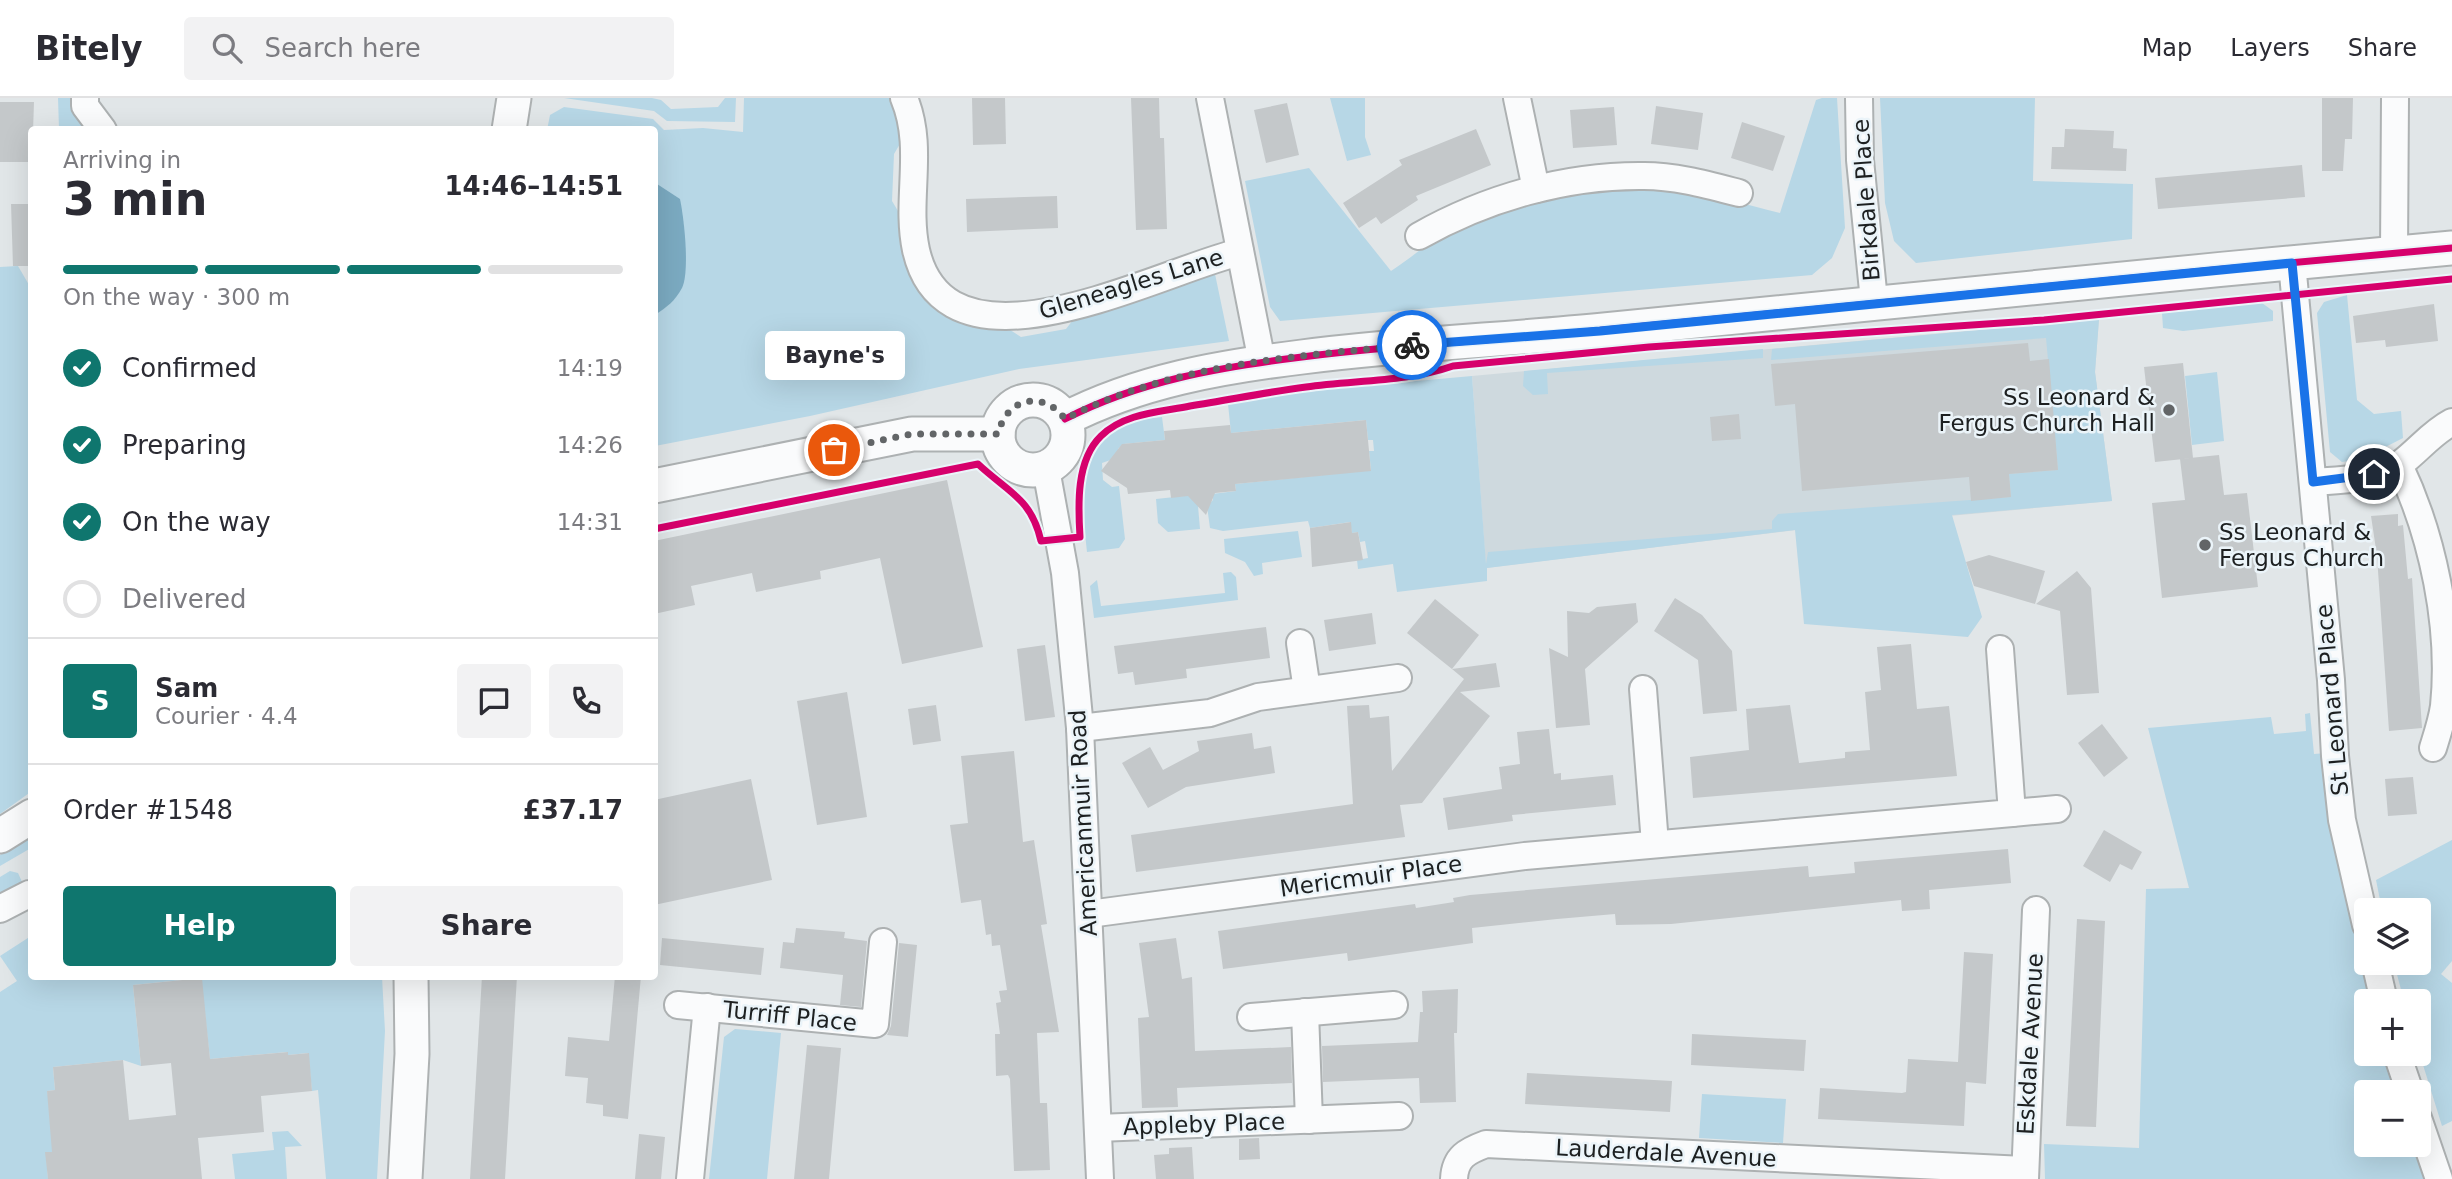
<!DOCTYPE html>
<meta charset="utf-8">
<style>
:root{--surface:#fff;--page:#f2f2f3;--text:#2b2b33;--muted:#7c7c81;--line:#e1e1e2;--accent:#0f766e}
body{margin:0;font-family:"DejaVu Sans",sans-serif;background:var(--page);color:var(--text);height:100vh;display:flex;flex-direction:column;font-size:26px;white-space:nowrap}
*{box-sizing:border-box;margin:0}
p{font-size:23px;color:var(--muted)}
.icon{flex:none;width:38px;height:38px;fill:none;stroke:currentColor;stroke-width:2;stroke-linecap:round;stroke-linejoin:round}
.map{position:relative;flex:1;overflow:hidden}
.sheet{position:absolute;left:28px;top:28px;width:630px;height:854px;display:flex;flex-direction:column;background:var(--surface);border-radius:7px;box-shadow:0 7px 28px #0002}
.sheet>*{flex:none}
.controls{position:absolute;left:2354px;top:800px;display:grid;gap:14px}
.controls a{display:grid;place-items:center;width:77px;height:77px;border-radius:7px;background:var(--surface);box-shadow:0 7px 28px #0002;font-size:35px}
.pin{position:absolute;display:grid;place-items:center;width:60px;height:60px;color:#fff;margin:-30px;border:4px solid #fff;border-radius:50%;box-shadow:0 2px 7px #0007}
.courier{position:absolute;display:grid;place-items:center;width:70px;height:70px;margin:-35px;border:5px solid #1a73e8;border-radius:50%;background:#fff;color:#222;box-shadow:0 2px 9px #0007}
.bubble{position:absolute;height:49px;border-radius:7px;background:var(--surface);box-shadow:0 7px 28px #0002;font-size:23px;font-weight:800;line-height:49px;text-align:center}
.head em{font-style:normal;font-weight:800}
.head div{display:flex;flex-direction:column-reverse}
.head{display:flex;align-items:center;justify-content:space-between;height:119px;padding:0 35px}
h1{font-size:46px;font-weight:800;line-height:52px}
.bar{display:grid;grid-template-columns:repeat(4,1fr);gap:10px 7px;align-content:center;height:84px;padding:0 35px}
.bar i{height:9px;border-radius:5px;background:var(--line)}
.bar .selected{background:var(--accent)}
.bar p{grid-column:span 4}
.line{display:flex;align-items:center;gap:18px;padding:0 35px;border-top:2px solid var(--line)}
.line div{flex:1}
.round{display:grid;place-items:center;flex:none;width:74px;height:74px;border-radius:7px;background:var(--page)}
ol{padding:0 35px;list-style:none}
li{display:flex;align-items:center;gap:21px;height:77px}
li p{margin-inline-start:auto}
li .icon{padding:7px;border-radius:50%;background:var(--accent);color:#fff;stroke-width:4}
li:last-child{color:var(--muted)}
li i{width:38px;height:38px;border:4px solid var(--line);border-radius:50%}
.action{display:flex;gap:14px;margin-top:auto;padding:14px 35px}
.action a{flex:1;height:80px;border-radius:7px;background:var(--accent);color:#fff;font-size:28px;font-weight:800;line-height:80px;text-align:center}
.action a+a{background:var(--page);color:var(--text)}
header{display:flex;align-items:center;gap:42px;box-sizing:border-box;height:98px;padding:0 35px;background:var(--surface);border-bottom:2px solid var(--line)}
header strong{font-size:33px}
nav{display:flex;gap:38px;margin-inline-start:auto;font-size:24px}
.search{width:490px;height:63px;background:var(--page);display:flex;align-items:center;gap:18px;box-sizing:border-box;padding:0 24px;border-radius:7px;color:var(--muted);font-size:26px}
.map>svg:first-child{display:block}
.built{fill:#ced9de}
.green{fill:#b7d7e6}
.water{fill:#7baac1}
.building{fill:#c4c8ca}
.lines{fill:none;stroke-linecap:round;stroke-linejoin:round}
.minor-casing{stroke:#adb1b2;stroke-width:30}
.tertiary-casing{stroke:#adb1b2;stroke-width:37}
.minor{stroke:#fafbfc;stroke-width:26}
.tertiary{stroke:#fafbfc;stroke-width:33}
.cycleway-casing{stroke:#ebf4f9;stroke-width:11}
.cycleway{stroke:#d6006c;stroke-width:7}
.done{stroke:#626567;stroke-width:7;stroke-dasharray:0 12.6}
.route{stroke:#1a73e8;stroke-width:9}
.poi-dot{fill:#626567;stroke:#ebf4f9;stroke-width:2.5}
.labels{text-anchor:middle;stroke-width:5;stroke-linejoin:round;paint-order:stroke}
.street-label{font-size:23px;fill:#1d2021;stroke:#ebf4f9}
.poi-label{font-size:23px;fill:#1d2021;stroke:#ebf4f9;text-anchor:end}
</style>
<header>
<strong>Bitely</strong>
<div class="search"><svg class="icon" aria-label="search" viewBox="0 0 24 24"><circle cx="10" cy="10" r="6"/><path d="M15 15l6 6"/></svg>Search here</div>
<nav><a>Map</a><a>Layers</a><a>Share</a></nav>
</header>
<div class="map">
<svg width="2452" height="1081" viewBox="0 0 2452 1081">
<rect width="100%" height="100%" fill="#e1e6e8"/>
<polygon class="built" points="2099,221 2095,274 2112,403 1796,432 1486,470 1472,278"/>
<g class="green">
<polygon points="58,0 75,0 75,13 86,31 59,31"/>
<polygon points="564,0 652,0 661,2 671,11 718,9 725,0 736,0 735,24 667,23 654,13"/>
<polygon points="744,0 893,0 904,39 894,56 892,103 901,118 911,169 1021,239 1066,231 1076,218 1215,176 1229,243 1019,271 810,318 655,348 654,32 547,32 550,17 564,9 653,21 664,32 703,30 743,34"/>
<polygon points="1330,0 1365,0 1365,39 1371,57 1347,63"/>
<path d="M1822,0H1837L1845,130L1832,160L1812,177L1280,223L1270,209L1245,83L1309,70L1391,173C1411,160 1431,142 1453,132C1517,103 1595,83 1665,90C1704,94 1743,106 1780,115L1816,2Z"/>
<polygon points="1880,0 2035,0 2033,83 2133,86 2132,141 1916,165 1894,143 1885,105"/>
<polygon points="18,168 32,192 32,693 0,716 0,169"/>
<polygon points="2347,197 2357,302 2374,316 2401,313 2403,340 2362,361 2342,364 2330,354 2317,215 2324,204"/>
<polygon points="2262,205 2273,213 2273,223 2183,233 2163,230 2162,215"/>
<polygon points="2099,221 2095,274 2112,403 1952,417 1982,519 1968,539 1804,526 1795,432 1487,470 1487,483 1397,494 1393,466 1358,471 1357,462 1368,460 1365,443 1360,444 1358,434 1352,435 1350,424 1310,430 1308,423 1223,433 1210,430 1207,408 1213,402 1212,396 1236,393 1235,386 1371,372 1369,353 1374,353 1373,342 1368,342 1366,322 1231,335 1228,306 1305,293 1472,278 1486,466 1488,454 1772,431 1772,423 1778,416 2011,399 2009,376 2058,372 2046,240 1771,262 1772,251"/>
<polygon points="1763,251 1763,260 1547,275 1548,296 1533,297 1523,288 1524,273"/>
<polygon points="2217,274 2224,343 2192,347 2185,278"/>
<path d="M1162,319L1165,342L1123,346L1118,351L1119,359L1102,365L1103,382L1112,389L1119,388L1125,441L1119,450L1087,454C1083,415 1075,350 1119,327C1130,321 1149,321 1162,319Z"/>
<polygon points="1193,397 1198,408 1200,431 1168,434 1158,425 1156,401"/>
<polygon points="1298,433 1302,459 1262,465 1263,476 1254,478 1245,464 1225,455 1224,441"/>
<polygon points="1231,474 1236,479 1238,502 1094,520 1090,488 1097,482 1101,508 1225,495 1223,475"/>
<polygon points="2310,615 2314,656 2327,655 2342,767 2373,903 2366,903 2366,956 2387,956 2398,994 2366,994 2366,1046 2416,1047 2429,1081 2045,1081 2044,1046 2139,1050 2146,791 2189,790 2148,630 2271,619 2274,636 2306,633 2305,616"/>
<polygon points="31,738 31,750 0,768 0,757"/>
<polygon points="2452,742 2452,863 2441,876 2452,885 2452,1023 2442,1028 2419,954 2418,903 2404,903 2394,865 2418,864 2418,812 2382,812 2376,782"/>
<polygon points="10,773 18,775 23,786 0,800 0,779"/>
<polygon points="31,838 32,878 382,879 385,933 377,1081 326,1081 318,992 312,993 308,955 288,957 287,954 210,961 201,880 133,887 141,968 123,962 53,969 55,992 47,993 61,1053 46,1055 48,1081 0,1081 0,894 17,883 0,858"/>
<polygon points="735,931 781,935 767,1081 709,1081 724,939"/>
<polygon points="1702,996 1786,1001 1783,1045 1699,1040"/>
<polygon points="288,1033 302,1048 285,1049 287,1081 235,1081 232,1056 274,1052 272,1034"/>
</g>
<path class="water" d="M654,84L680,101C684,120 690,173 682,190C675,203 667,209 655,217Z"/>
<g class="building">
<polygon points="972,0 1005,0 1006,46 973,47"/>
<polygon points="1131,0 1159,0 1160,40 1164,40 1167,131 1136,132"/>
<polygon points="2322,0 2353,0 2352,41 2345,41 2343,73 2322,73"/>
<polygon points="0,4 34,4 32,64 0,64"/>
<polygon points="1287,5 1299,57 1266,65 1254,12"/>
<polygon points="1656,8 1703,15 1698,52 1651,46"/>
<polygon points="1614,9 1617,47 1573,50 1570,12"/>
<polygon points="1742,24 1785,38 1773,73 1731,60"/>
<polygon points="1476,31 1491,67 1416,98 1418,102 1381,126 1376,119 1359,130 1343,105 1402,67 1399,62"/>
<polygon points="2065,31 2114,33 2113,50 2127,51 2126,73 2051,71 2052,49 2064,49"/>
<polygon points="2302,67 2305,99 2158,111 2155,80"/>
<polygon points="1057,98 1058,130 967,134 966,101"/>
<polygon points="11,106 32,106 32,168 13,168"/>
<polygon points="2434,206 2438,243 2386,249 2385,242 2356,245 2353,218"/>
<polygon points="2028,245 2030,263 2049,261 2058,372 2009,376 2011,399 1971,403 1969,379 1802,393 1795,306 1775,308 1771,266"/>
<polygon points="2183,265 2193,360 2155,364 2144,269"/>
<polygon points="1739,316 1741,341 1712,343 1710,319"/>
<polygon points="1366,322 1371,373 1235,386 1236,393 1215,395 1206,417 1188,398 1171,400 1170,392 1128,396 1127,390 1101,373 1122,346 1165,342 1164,333 1230,327 1231,335"/>
<polygon points="2219,357 2224,397 2247,395 2258,489 2162,500 2152,405 2185,402 2180,361"/>
<polygon points="947,382 983,549 902,566 880,460 820,473 821,481 756,494 752,475 691,488 695,507 654,516 654,443"/>
<polygon points="2398,416 2398,428 2403,427 2408,481 2412,480 2422,630 2389,633 2377,458 2371,418"/>
<polygon points="1351,424 1352,435 1358,434 1363,462 1312,469 1310,430"/>
<polygon points="1989,457 2045,473 2035,506 1974,488 1966,464"/>
<polygon points="2077,473 2091,490 2099,595 2067,597 2060,513 2036,506"/>
<polygon points="1675,500 1702,517 1732,553 1737,613 1703,616 1698,562 1654,533"/>
<polygon points="1435,501 1479,537 1452,571 1407,535"/>
<polygon points="1636,505 1638,524 1585,571 1590,627 1556,630 1549,550 1568,559 1567,513 1589,515 1597,509"/>
<polygon points="1372,515 1376,546 1329,553 1324,522"/>
<polygon points="1266,529 1270,560 1186,571 1187,580 1135,587 1133,574 1118,576 1114,548"/>
<polygon points="1911,546 1917,611 1949,608 1957,678 1693,700 1690,659 1749,652 1746,611 1790,607 1799,665 1845,660 1845,654 1870,652 1865,594 1881,592 1877,549"/>
<polygon points="1045,547 1055,619 1025,623 1017,551"/>
<polygon points="1496,565 1500,589 1460,594 1490,618 1422,705 1400,707 1405,739 1136,774 1131,737 1353,706 1347,608 1369,607 1370,620 1389,618 1392,673 1464,581 1452,571"/>
<polygon points="847,594 867,719 817,727 797,603"/>
<polygon points="936,607 941,643 913,647 908,611"/>
<polygon points="2102,626 2128,660 2104,679 2078,645"/>
<polygon points="1549,631 1554,676 1561,675 1561,682 1613,677 1616,707 1512,717 1513,723 1448,732 1443,700 1502,691 1499,669 1520,666 1517,634"/>
<polygon points="1252,635 1254,651 1271,648 1275,675 1186,689 1148,710 1122,665 1150,649 1163,672 1199,653 1197,643"/>
<polygon points="1014,653 1023,744 1034,742 1047,826 1041,827 1059,934 1037,935 1040,1005 1047,1005 1050,1072 1014,1073 1010,981 1008,977 996,978 995,936 1000,936 996,905 1001,904 999,893 1007,892 1000,847 992,848 991,836 986,837 981,802 961,805 950,727 968,725 961,658"/>
<polygon points="2413,679 2417,716 2388,718 2385,681"/>
<polygon points="751,681 772,782 654,807 654,702"/>
<polygon points="2104,732 2142,754 2132,772 2120,766 2110,784 2083,768"/>
<polygon points="2008,751 2011,785 1929,792 1930,811 1902,813 1901,802 1671,826 1616,827 1615,816 1557,821 1472,830 1473,845 1410,854 1348,863 1347,855 1223,871 1218,833 1415,806 1416,810 1454,804 1453,800 1470,797 1808,768 1809,779 1855,775 1854,764"/>
<polygon points="2077,821 2105,823 2096,1029 2066,1028"/>
<polygon points="796,830 845,834 844,840 867,843 861,909 840,907 843,877 780,870 783,844 794,845"/>
<polygon points="662,840 764,850 761,877 660,867"/>
<polygon points="1176,840 1182,881 1192,879 1195,953 1291,949 1292,985 1177,990 1178,1009 1142,1010 1138,920 1149,919 1139,845"/>
<polygon points="899,845 917,847 908,939 887,937 891,928"/>
<polygon points="1964,854 1993,856 1986,986 1966,984 1964,1028 1818,1021 1820,990 1902,995 1906,994 1908,961 1958,964"/>
<polygon points="482,878 517,878 505,1081 470,1081"/>
<polygon points="615,878 641,878 628,1021 603,1018 603,1007 586,1005 588,980 565,978 568,939 609,943"/>
<polygon points="202,880 210,961 288,954 288,957 309,955 312,993 261,998 264,1034 198,1040 202,1081 48,1081 45,1054 52,1054 47,993 55,992 53,969 123,962 129,1022 176,1017 171,965 141,968 133,887"/>
<polygon points="1458,891 1457,935 1454,935 1456,1004 1420,1005 1419,980 1323,984 1322,948 1418,944 1420,914 1423,914 1422,893"/>
<polygon points="1692,936 1806,942 1804,973 1691,967"/>
<polygon points="807,947 841,950 829,1081 794,1081"/>
<polygon points="1527,975 1672,983 1670,1014 1525,1006"/>
<polygon points="639,1036 665,1039 661,1081 635,1081"/>
<polygon points="1259,1040 1260,1061 1239,1062 1239,1041"/>
<polygon points="1192,1049 1194,1081 1156,1081 1154,1057 1169,1056 1169,1050"/>
</g>
<g class="lines">
<defs>
<g id="minor">
<polyline points="85,0 85,8 103,32"/>
<path d="M904,0C925,50 905,101 916,152C947,289 1159,173 1240,154"/>
<polyline points="1210,0 1262,264"/>
<polyline points="1517,0 1536,91"/>
<polyline points="1859,0 1860,62 1874,203"/>
<path d="M1419,138C1486,100 1566,77 1644,78C1676,78 1708,87 1739,95"/>
<polyline points="2394,155 2395,0"/>
<polyline points="2292,165 2331,582 2335,658 2342,722 2366,827"/>
<path d="M2399,367C2433,438 2452,529 2444,608C2442,622 2437,637 2433,650"/>
<polyline points="1046,371 1065,475 1080,630 1100,1081"/>
<path d="M2313,384C2341,382 2376,382 2400,366C2419,352 2431,335 2452,324"/>
<polyline points="1300,545 1307,592"/>
<polyline points="1643,591 1655,746"/>
<polyline points="1080,630 1210,615 1258,599 1398,580"/>
<polyline points="2012,715 2057,711"/>
<polyline points="0,811 29,796"/>
<polyline points="1089,816 1525,758 2012,715 2000,551"/>
<polyline points="2375,864 2384,903"/>
<polyline points="678,907 875,926 883,844"/>
<polyline points="1305,914 1309,1022"/>
<polyline points="1251,919 1394,907"/>
<polyline points="2397,956 2410,994"/>
<polyline points="2418,1020 2439,1081"/>
<polyline points="1098,1030 1399,1018"/>
<polyline points="690,1081 707,909"/>
<path d="M1454,1081C1455,1059 1467,1053 1486,1046L2024,1072"/>
<polyline points="2025,1081 2036,812"/>
</g>
<g id="tertiary">
<polyline points="509,32 514,0"/>
<circle cx="1033" cy="337" r="35"/>
<path d="M1065,321C1139,283 1220,269 1302,259C1402,246 1503,242 1604,232C1886,205 2169,175 2452,150"/>
<polyline points="654,388 912,336 998,336"/>
<polyline points="0,738 32,718"/>
<polyline points="405,1081 412,956 411,878"/>
</g>
</defs>
<use href="#minor" class="minor-casing"/>
<use href="#tertiary" class="tertiary-casing"/>
<use href="#minor" class="minor"/>
<use href="#tertiary" class="tertiary"/>
<defs>
<g id="cycleway">
<path d="M1065,321C1139,283 1220,269 1302,259C1402,246 1503,242 1604,232C1886,205 2169,175 2452,150"/>
<path d="M654,431L978,366C1009,395 1031,400 1041,443L1080,439C1078,407 1076,362 1101,338C1124,315 1160,314 1190,308C1229,302 1267,294 1306,289C1355,282 1407,284 1453,268L1649,249L2044,222L2452,181"/>
</g>
</defs>
<use href="#cycleway" class="cycleway-casing"/>
<use href="#cycleway" class="cycleway"/>
</g>
<g class="lines">
<path class="done" d="M834,352L912,336H998C1006,300 1043,291 1065,321C1171,266 1295,258 1412,247"/>
<polyline class="route" points="1412,247 1600,233 2292,165 2313,384 2374,376"/>
</g>
<g class="poi-dot">
<circle cx="2169" cy="312" r="7"/>
<circle cx="2205" cy="447" r="7"/>
</g>
<g class="labels">
<g class="street-label">
<text transform="translate(1866 102) rotate(-94)" y="8">Birkdale Place</text>
<text transform="translate(1131 186) rotate(-17)" y="8">Gleneagles Lane</text>
<text transform="translate(2332 602) rotate(-95)" y="8">St Leonard Place</text>
<text transform="translate(1083 725) rotate(-93)" y="8">Americanmuir Road</text>
<text transform="translate(1371 778) rotate(-8)" y="8">Mericmuir Place</text>
<text transform="translate(790 918) rotate(6)" y="8">Turriff Place</text>
<text transform="translate(2030 946) rotate(-87)" y="8">Eskdale Avenue</text>
<text transform="translate(1204 1026) rotate(-2)" y="8">Appleby Place</text>
<text transform="translate(1666 1055) rotate(3)" y="8">Lauderdale Avenue</text>
</g>
<g class="poi-label">
<text x="2155" y="307">Ss Leonard &amp;<tspan x="2155" dy="26">Fergus Church Hall</tspan></text>
<text x="2219" y="442" text-anchor="start">Ss Leonard &amp;<tspan x="2219" dy="26">Fergus Church</tspan></text>
</g>
</g>
</svg>
<div class="controls">
<a><svg class="icon" aria-label="layers" viewBox="0 0 24 24"><path d="M12 4l9 5-9 5-9-5zM3 14l9 5 9-5"/></svg></a>
<a>+</a>
<a>−</a>
</div>
<div class="pin" style="left:834px;top:352px;background:#ea580c"><svg class="icon" aria-label="bag" viewBox="0 0 24 24"><path d="M5 8h14l-1 12H6zM9 8a3 3 0 0 1 6 0"/></svg></div>
<div class="pin" style="left:2374px;top:376px;background:#1f2937"><svg class="icon" aria-label="home" viewBox="0 0 24 24"><path d="M3 11l9-7 9 7M6 9v11h12V9"/></svg></div>
<div class="courier" style="left:1412px;top:247px"><svg class="icon" aria-label="bike" viewBox="0 0 24 24"><circle cx="6" cy="16" r="4"/><circle cx="18" cy="16" r="4"/><path d="M6 16l4-8h5l3 8M10 8l3 8H6M13 5h3"/></svg></div>
<div class="bubble" style="left:765px;top:233px;width:140px">Bayne's</div>
<section class="sheet">
<div class="head"><div><h1>3 min</h1><p>Arriving in</p></div><em>14:46–14:51</em></div>
<div class="bar"><i class="selected"></i><i class="selected"></i><i class="selected"></i><i></i><p>On the way · 300 m</p></div>
<ol>
<li><svg class="icon" aria-label="check" viewBox="0 0 24 24"><path d="M5 12l5 5 9-10"/></svg>Confirmed<p>14:19</p></li>
<li><svg class="icon" aria-label="check" viewBox="0 0 24 24"><path d="M5 12l5 5 9-10"/></svg>Preparing<p>14:26</p></li>
<li><svg class="icon" aria-label="check" viewBox="0 0 24 24"><path d="M5 12l5 5 9-10"/></svg>On the way<p>14:31</p></li>
<li><i></i>Delivered</li>
</ol>
<div class="line" style="height:126px"><b class="round" style="background:var(--accent);color:#fff">S</b><div><b>Sam</b><p>Courier · 4.4</p></div><a class="round"><svg class="icon" aria-label="chat" viewBox="0 0 24 24"><path d="M4 5h16v11H9l-5 4z"/></svg></a><a class="round"><svg class="icon" aria-label="phone" viewBox="0 0 24 24"><path d="M5 4h4l2 5-3 2q2 4 5 5l2-3 5 2v4C11 20 4 13 5 4z"/></svg></a></div>
<div class="line" style="height:91px"><div>Order #1548</div><b>£37.17</b></div>
<div class="action"><a>Help</a><a>Share</a></div>
</section>
</div>
